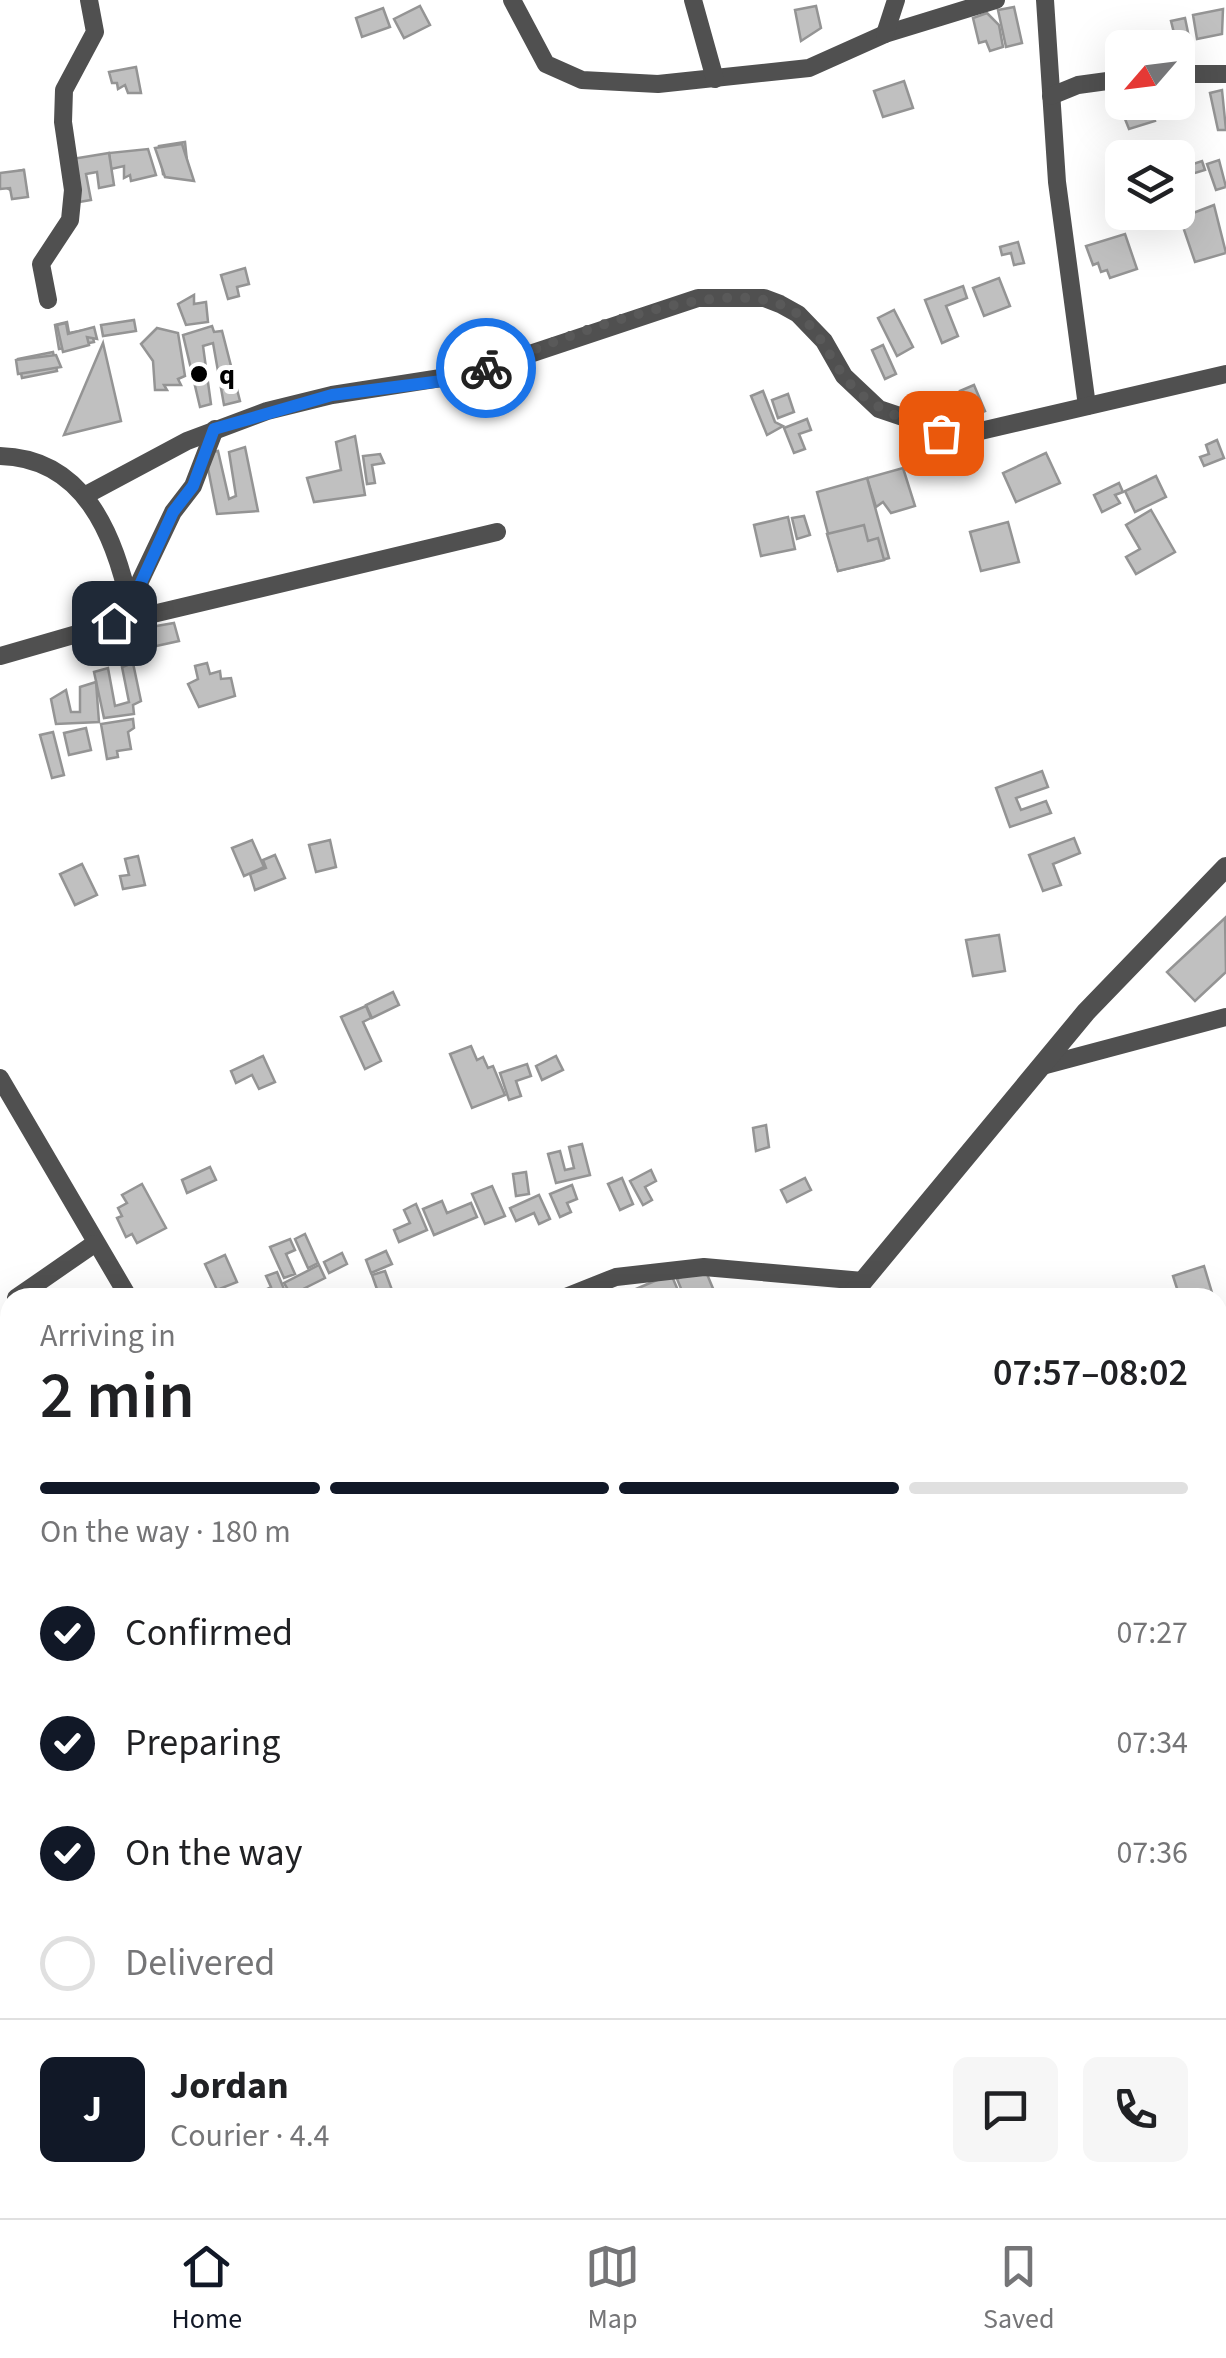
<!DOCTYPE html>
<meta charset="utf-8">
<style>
:root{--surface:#fff;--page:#f6f6f6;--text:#202124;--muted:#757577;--line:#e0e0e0;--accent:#111827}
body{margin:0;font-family:"Source Sans 3",sans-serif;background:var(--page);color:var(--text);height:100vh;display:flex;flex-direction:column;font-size:38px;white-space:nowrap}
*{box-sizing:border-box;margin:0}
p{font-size:32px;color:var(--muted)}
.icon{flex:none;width:55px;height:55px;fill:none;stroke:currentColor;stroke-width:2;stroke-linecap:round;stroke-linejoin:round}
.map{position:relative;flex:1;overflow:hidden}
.sheet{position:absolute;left:0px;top:1288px;width:1228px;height:932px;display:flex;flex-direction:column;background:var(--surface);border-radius:30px 30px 0 0;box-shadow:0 10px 40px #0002}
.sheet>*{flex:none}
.needle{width:65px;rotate:242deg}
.tools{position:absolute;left:1105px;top:30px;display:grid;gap:20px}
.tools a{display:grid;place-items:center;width:90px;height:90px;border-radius:15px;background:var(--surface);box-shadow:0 10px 40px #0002;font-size:50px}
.pin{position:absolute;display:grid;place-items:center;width:85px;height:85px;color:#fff;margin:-42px;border-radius:20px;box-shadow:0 5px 15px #0006}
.courier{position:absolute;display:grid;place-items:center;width:100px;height:100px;margin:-50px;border:8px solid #1a73e8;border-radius:50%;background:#fff;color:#222;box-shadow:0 2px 12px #0007}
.summary em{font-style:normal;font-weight:600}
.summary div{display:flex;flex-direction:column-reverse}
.summary{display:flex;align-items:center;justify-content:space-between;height:170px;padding:0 40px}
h1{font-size:65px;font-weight:600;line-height:75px}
.bar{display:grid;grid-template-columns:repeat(4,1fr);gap:15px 10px;align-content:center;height:120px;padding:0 40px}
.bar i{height:12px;border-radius:8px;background:var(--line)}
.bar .current{background:var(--accent)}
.bar p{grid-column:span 4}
.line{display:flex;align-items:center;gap:25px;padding:0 40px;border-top:2px solid var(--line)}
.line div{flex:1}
.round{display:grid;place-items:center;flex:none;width:105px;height:105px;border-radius:15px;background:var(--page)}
ol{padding:0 40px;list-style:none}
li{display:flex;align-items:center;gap:30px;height:110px}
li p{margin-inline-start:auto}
li .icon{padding:10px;border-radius:50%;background:var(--accent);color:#fff;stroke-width:4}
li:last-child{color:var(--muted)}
li i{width:55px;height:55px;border:5px solid var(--line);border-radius:50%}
.menu{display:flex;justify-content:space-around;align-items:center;height:140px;border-top:2px solid var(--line);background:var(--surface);font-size:28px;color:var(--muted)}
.menu a{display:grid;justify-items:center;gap:5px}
.menu .current{color:var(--accent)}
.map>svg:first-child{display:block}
.building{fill:#c0c0c0;stroke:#949494;stroke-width:2.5}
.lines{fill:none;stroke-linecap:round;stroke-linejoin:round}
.minor{stroke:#505050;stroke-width:18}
.tertiary{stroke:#505050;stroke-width:20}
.done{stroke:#595959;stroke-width:10;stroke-dasharray:0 18}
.route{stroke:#1a73e8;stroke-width:12}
.poi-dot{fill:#000;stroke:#fff;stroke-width:4}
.labels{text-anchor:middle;stroke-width:10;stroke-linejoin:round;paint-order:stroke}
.poi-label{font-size:28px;font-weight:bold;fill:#000;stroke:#fff;text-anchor:start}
</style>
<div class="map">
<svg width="1226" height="2218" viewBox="0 0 1226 2218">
<rect width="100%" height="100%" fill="#fff"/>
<g class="building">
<polygon points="420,6 430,25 404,38 394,19"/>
<polygon points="816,6 821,28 801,41 795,10"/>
<polygon points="1014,7 1022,43 1006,47 998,10"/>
<polygon points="383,8 390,27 362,37 356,18"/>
<polygon points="1223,9 1222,34 1197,39 1193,15"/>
<polygon points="987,13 999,25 1003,47 990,51 986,41 979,43 973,18"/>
<polygon points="1185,18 1191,47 1178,49 1171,21"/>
<polygon points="136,67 141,93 128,93 125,85 118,89 117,83 112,83 109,72"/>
<polygon points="904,81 913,108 883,117 874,91"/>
<polygon points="1222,90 1226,130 1218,130 1210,93"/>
<polygon points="1150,104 1155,121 1129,129 1125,119 1138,115 1136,108"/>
<polygon points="185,142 188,171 163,174 159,146"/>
<polygon points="182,144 194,181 165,177 155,148"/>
<polygon points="148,149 156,175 131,181 130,175 124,178 124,166 111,169 109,153"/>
<polygon points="109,153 114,185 99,188 97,172 86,174 91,200 79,202 72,159"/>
<polygon points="1219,160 1226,187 1216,190 1207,164"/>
<polygon points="1202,161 1205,170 1188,175 1192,186 1179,190 1178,169"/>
<polygon points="23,170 27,193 19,195 0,184 0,175"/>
<polygon points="24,170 28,197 12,199 10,188 0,189 0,173"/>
<polygon points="1214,205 1226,253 1195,262 1180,218"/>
<polygon points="1125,234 1137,269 1110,278 1107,270 1101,272 1098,263 1093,265 1086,246"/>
<polygon points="1018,242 1024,263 1014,265 1011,253 1002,255 1000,247"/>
<polygon points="245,268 249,284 237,287 239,296 228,299 221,275"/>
<polygon points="999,278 1010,306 984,316 973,288"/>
<polygon points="963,286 967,298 946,306 958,336 942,343 925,300"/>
<polygon points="194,295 194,304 206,302 208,322 186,325 178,304"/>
<polygon points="894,310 913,347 897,356 878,318"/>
<polygon points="134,320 136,331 103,336 101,325"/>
<polygon points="67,322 69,333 91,329 94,342 59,349 55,325"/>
<polygon points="66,323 68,334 94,327 97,339 87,337 89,345 63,352 57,325"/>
<polygon points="212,326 214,332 222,331 240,401 224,405 213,343 203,346 211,404 200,407 183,335"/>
<polygon points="157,328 178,333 185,376 178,379 181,385 164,385 167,390 155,390 153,361 141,344"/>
<polygon points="103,343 121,421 64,435"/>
<polygon points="883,345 896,374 885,379 872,350"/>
<polygon points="53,352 57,371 22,378 18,359"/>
<polygon points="56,355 61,367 18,374 16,360"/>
<polygon points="974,385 985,411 971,417 960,391"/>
<polygon points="763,391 775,422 783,426 767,435 751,396"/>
<polygon points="788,394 794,412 778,418 772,400"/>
<polygon points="807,419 811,430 799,434 805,449 794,453 784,428"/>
<polygon points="355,436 365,495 314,502 307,478 341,470 336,442"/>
<polygon points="1217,440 1224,458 1204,466 1200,457 1209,454 1206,445"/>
<polygon points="245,447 258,511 217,514 205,453 218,451 229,499 236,496 229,452"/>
<polygon points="1046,453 1060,483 1016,502 1003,473"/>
<polygon points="380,454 384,463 372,465 375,483 367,484 363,456"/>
<polygon points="903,468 915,506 891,513 883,502 876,507 867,478"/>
<polygon points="1156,476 1166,497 1135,512 1125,491"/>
<polygon points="867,478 889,558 838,571 817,492"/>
<polygon points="1119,483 1123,492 1115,495 1120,503 1102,512 1094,495"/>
<polygon points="1151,510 1175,552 1136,574 1126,557 1140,549 1126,525"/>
<polygon points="804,516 810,535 797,539 792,518"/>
<polygon points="788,517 795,549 761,556 754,525"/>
<polygon points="1008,522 1019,562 981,571 970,532"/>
<polygon points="864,525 868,541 878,538 884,560 838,571 827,534"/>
<polygon points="174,623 179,641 138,650 133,630"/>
<polygon points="133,663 141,701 133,705 134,714 104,718 94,672 108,668 115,706 129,702 122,667"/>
<polygon points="207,663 210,674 220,671 221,679 231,678 235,696 199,707 188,684 198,679 195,666"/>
<polygon points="96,682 99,722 56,724 51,699 66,690 71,712 80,712 80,687"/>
<polygon points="133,719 134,728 128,732 131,749 117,751 118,757 107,759 101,724"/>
<polygon points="86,728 91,750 69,755 64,733"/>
<polygon points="53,732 64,775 52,778 40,735"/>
<polygon points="1042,771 1048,787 1016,798 1021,810 1046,801 1051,813 1010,827 996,788"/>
<polygon points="1074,838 1080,853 1053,864 1061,885 1043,891 1029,855"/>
<polygon points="252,840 264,867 244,876 232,848"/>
<polygon points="330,840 336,867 316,872 309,845"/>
<polygon points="275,855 285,878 255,890 250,874 266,868 263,860"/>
<polygon points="138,856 145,885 123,889 120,876 129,875 125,859"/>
<polygon points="82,864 97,895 75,905 60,874"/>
<polygon points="1225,918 1226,972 1195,1001 1167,972"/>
<polygon points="999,935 1005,971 973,976 966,940"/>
<polygon points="393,992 399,1005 372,1018 366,1005"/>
<polygon points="366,1006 371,1018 363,1022 381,1061 365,1069 341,1017"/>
<polygon points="471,1046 477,1060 483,1057 488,1068 493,1066 505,1095 472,1108 450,1054"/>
<polygon points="263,1056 275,1082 259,1089 252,1075 236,1083 231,1071"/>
<polygon points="556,1056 563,1070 542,1080 536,1066"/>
<polygon points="527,1064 531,1076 516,1081 521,1096 509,1100 500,1073"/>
<polygon points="766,1125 769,1147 756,1151 753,1128"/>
<polygon points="582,1144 590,1175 556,1183 548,1154 560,1151 565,1170 574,1168 569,1147"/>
<polygon points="210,1167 216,1180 187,1193 182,1180"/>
<polygon points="651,1170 656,1181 645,1187 652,1200 643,1205 630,1181"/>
<polygon points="526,1172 529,1194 516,1196 513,1174"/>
<polygon points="622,1178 633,1204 620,1210 608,1184"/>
<polygon points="805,1178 811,1190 787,1202 781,1190"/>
<polygon points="142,1184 166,1228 137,1243 132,1234 126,1237 117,1218 122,1216 118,1208 127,1203 122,1195"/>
<polygon points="572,1185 577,1199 567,1203 571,1212 560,1217 550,1194"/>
<polygon points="492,1186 505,1216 485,1224 472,1194"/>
<polygon points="539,1195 550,1219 539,1224 534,1213 516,1221 510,1208"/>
<polygon points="442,1201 447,1213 471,1203 477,1217 434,1235 423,1209"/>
<polygon points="416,1204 427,1230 399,1242 394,1230 410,1223 404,1210"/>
<polygon points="305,1234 318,1263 308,1268 295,1239"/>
<polygon points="290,1239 295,1250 286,1254 295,1274 284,1278 270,1247"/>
<polygon points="386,1251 392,1264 371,1273 366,1260"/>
<polygon points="342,1253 347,1264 329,1273 324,1262"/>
<polygon points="225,1255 237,1282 217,1290 205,1264"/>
<polygon points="319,1265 325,1278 291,1295 284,1283"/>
<polygon points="1204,1266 1213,1296 1180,1298 1173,1276"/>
<polygon points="704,1267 717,1298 685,1298 677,1279"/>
<polygon points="385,1271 392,1290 379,1295 372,1275"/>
<polygon points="277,1272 286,1294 258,1298 257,1294 271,1287 266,1276"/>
<polygon points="671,1274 677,1288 674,1298 640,1298 636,1289"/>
<polygon points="383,2210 415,2210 418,2217 386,2218"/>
</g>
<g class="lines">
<g class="minor">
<polyline points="512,0 546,64 582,80 658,84 809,68 885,34 996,0"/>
<polyline points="693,0 715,79"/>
<polyline points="1045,0 1057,182 1087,406"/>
<polyline points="885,34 896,0"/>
<polyline points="1178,74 1226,74"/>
<polyline points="1051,96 1078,85 1122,79"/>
<polyline points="48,300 41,264 70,220 73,190 63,122 64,90 95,32 89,0"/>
<path d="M0,456C84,458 115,535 130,607"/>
<polyline points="86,495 187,441 267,411 332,395 473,373 698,298 764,298 780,304 798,314 824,341 844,376 879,409 959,436 1226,374"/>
<polyline points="115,623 497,532"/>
<polyline points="0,656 115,623 124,615 173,512 193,486 215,429"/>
<polyline points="1042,1066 1226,1017"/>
<polyline points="0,1078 129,1298"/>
<polyline points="16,1298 94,1244"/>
<polyline points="563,1298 616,1277 704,1267 863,1281"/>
<polyline points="1218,1700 1226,1699"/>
<polyline points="1218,1947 1226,1949"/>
<polyline points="233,2210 233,2218"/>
<polyline points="461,2210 466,2218"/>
<polyline points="676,2210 680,2218"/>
<polyline points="982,2210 1014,2218"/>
<polyline points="773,2218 792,2210"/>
<polyline points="1111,2218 1111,2210"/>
<polyline points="1140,2218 1226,2216"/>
</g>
<g class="tertiary">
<polyline points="849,1298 1086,1012 1226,867"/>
<polyline points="27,2218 33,2210"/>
</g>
</g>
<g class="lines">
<path class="done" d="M486,368C556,342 735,263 799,315C820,332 828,355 844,376C868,409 904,419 941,433"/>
<polyline class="route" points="114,623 130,607 173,512 193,486 214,429 332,395 442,381 486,368"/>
</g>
<circle class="poi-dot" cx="199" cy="374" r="10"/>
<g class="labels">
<g class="poi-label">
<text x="219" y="384">q</text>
</g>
</g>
</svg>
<div class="tools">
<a><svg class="needle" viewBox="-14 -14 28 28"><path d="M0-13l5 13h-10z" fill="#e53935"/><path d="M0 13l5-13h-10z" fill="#757577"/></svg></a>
<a><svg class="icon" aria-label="layers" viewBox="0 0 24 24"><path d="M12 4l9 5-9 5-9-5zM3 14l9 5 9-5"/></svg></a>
</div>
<div class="pin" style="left:941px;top:433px;background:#ea580c"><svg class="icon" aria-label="bag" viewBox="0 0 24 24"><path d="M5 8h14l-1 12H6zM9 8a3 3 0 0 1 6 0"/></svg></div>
<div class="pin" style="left:114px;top:623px;background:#1f2937"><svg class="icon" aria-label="home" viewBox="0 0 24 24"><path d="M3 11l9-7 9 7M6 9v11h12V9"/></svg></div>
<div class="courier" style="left:486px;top:368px"><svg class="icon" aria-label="bike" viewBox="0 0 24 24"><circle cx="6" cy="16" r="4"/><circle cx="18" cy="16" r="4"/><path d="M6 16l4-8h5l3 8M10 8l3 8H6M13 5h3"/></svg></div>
<section class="sheet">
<div class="summary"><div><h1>2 min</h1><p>Arriving in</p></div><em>07:57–08:02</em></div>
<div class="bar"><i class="current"></i><i class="current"></i><i class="current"></i><i></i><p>On the way · 180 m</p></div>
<ol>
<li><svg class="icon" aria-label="check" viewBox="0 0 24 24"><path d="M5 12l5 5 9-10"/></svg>Confirmed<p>07:27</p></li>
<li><svg class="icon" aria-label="check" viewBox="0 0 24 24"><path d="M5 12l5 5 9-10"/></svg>Preparing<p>07:34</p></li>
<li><svg class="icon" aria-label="check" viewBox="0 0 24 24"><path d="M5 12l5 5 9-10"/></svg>On the way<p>07:36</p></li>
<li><i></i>Delivered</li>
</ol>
<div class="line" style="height:180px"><b class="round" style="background:var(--accent);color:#fff">J</b><div><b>Jordan</b><p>Courier · 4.4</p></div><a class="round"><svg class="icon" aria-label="chat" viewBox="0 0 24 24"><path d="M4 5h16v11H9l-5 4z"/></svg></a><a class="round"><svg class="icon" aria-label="phone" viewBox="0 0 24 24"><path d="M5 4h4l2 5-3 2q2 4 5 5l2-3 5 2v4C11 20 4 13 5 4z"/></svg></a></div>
</section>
</div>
<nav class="menu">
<a class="current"><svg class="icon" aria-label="home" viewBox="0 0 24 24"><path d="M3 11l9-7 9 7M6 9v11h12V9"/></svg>Home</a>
<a><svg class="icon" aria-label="map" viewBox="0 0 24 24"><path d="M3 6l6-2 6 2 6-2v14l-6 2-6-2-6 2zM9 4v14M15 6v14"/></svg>Map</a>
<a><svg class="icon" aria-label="saved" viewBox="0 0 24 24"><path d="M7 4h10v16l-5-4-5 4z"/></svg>Saved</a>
</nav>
